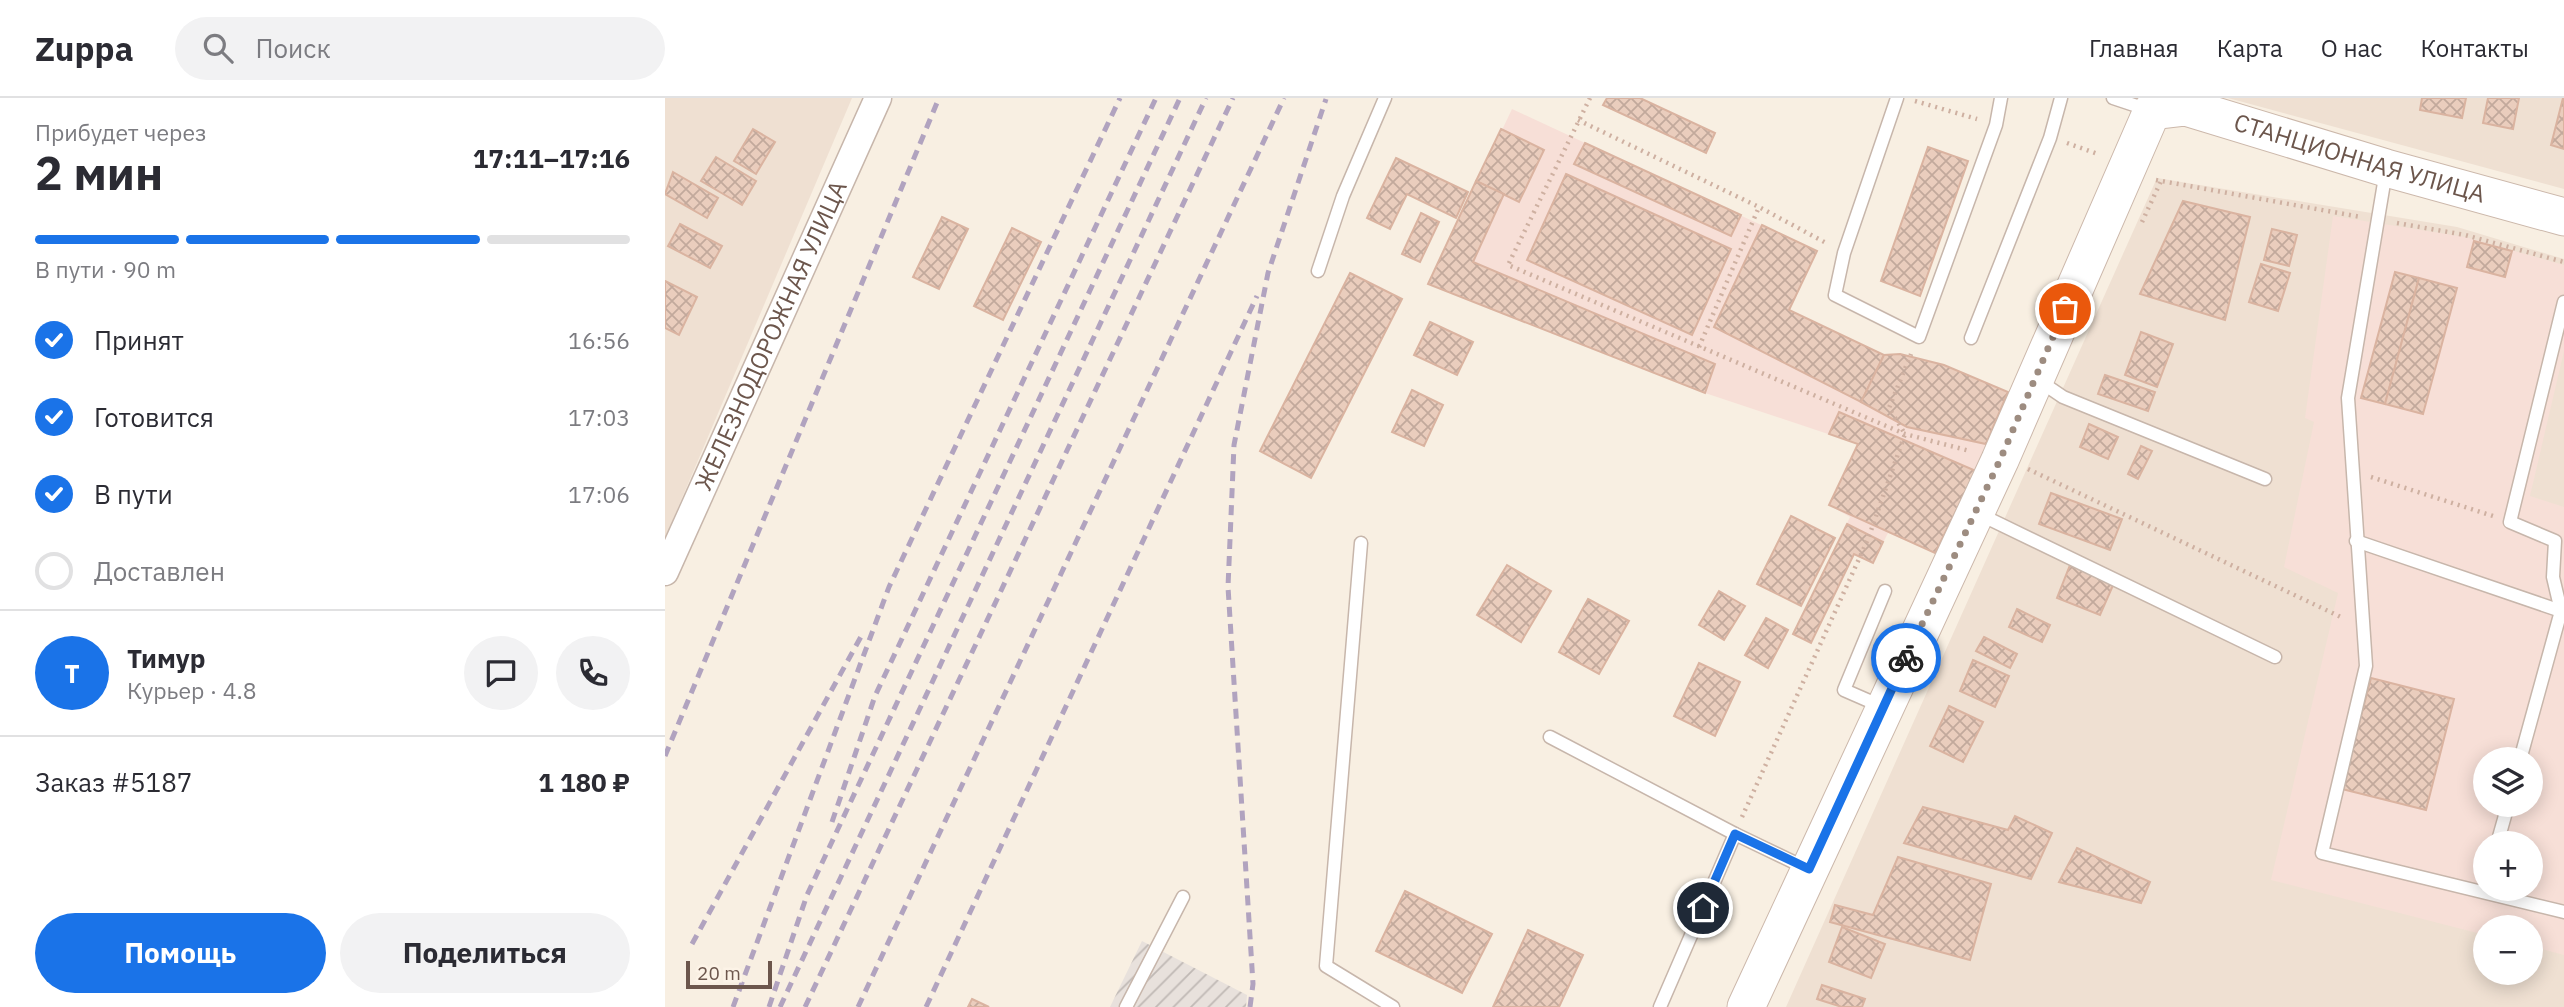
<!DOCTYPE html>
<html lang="ru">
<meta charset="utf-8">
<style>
:root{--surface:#fff;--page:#f2f2f3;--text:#2b2b33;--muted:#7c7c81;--line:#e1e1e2;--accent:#1a73e8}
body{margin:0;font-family:"IBM Plex Sans",sans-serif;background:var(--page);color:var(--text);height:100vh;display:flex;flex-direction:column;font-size:26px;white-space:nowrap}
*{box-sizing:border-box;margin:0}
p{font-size:23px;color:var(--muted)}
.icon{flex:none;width:38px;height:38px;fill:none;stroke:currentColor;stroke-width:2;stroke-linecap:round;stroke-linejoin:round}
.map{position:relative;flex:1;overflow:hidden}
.panel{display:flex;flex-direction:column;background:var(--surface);width:665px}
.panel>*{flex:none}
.tools{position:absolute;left:1808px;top:649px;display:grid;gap:14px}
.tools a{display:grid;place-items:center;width:70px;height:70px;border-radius:50%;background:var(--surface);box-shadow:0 4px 18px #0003;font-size:35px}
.scale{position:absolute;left:21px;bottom:18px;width:86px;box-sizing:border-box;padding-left:7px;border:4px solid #6c564c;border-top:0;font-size:19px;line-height:24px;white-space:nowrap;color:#6c564c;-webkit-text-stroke:5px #fcf3e7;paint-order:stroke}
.pin{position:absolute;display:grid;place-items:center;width:60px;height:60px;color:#fff;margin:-30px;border:4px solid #fff;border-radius:50%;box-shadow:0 2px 7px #0007}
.courier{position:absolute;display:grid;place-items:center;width:70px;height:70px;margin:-35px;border:5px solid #1a73e8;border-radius:50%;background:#fff;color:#222;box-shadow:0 2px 9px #0007}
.head em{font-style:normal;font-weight:800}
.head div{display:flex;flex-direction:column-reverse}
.head{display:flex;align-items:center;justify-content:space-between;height:119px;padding:0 35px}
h1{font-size:46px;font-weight:800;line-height:52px}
.bar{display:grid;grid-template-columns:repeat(4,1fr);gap:10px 7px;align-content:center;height:84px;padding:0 35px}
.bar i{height:9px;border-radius:5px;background:var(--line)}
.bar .selected{background:var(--accent)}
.bar p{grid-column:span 4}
.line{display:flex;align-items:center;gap:18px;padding:0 35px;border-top:2px solid var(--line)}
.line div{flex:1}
.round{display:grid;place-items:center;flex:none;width:74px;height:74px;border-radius:37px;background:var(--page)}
ol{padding:0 35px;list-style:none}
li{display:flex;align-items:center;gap:21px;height:77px}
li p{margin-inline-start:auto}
li .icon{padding:7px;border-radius:50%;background:var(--accent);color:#fff;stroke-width:4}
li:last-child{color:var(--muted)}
li i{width:38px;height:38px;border:4px solid var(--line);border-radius:50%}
.primary-button{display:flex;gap:14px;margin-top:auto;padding:14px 35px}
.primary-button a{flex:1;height:80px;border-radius:42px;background:var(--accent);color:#fff;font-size:28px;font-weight:800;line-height:80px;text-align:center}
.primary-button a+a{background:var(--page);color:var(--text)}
header{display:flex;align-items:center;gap:42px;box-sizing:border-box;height:98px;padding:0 35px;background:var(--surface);border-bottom:2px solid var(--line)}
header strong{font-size:33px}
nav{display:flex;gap:38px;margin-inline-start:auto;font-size:24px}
.search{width:490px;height:63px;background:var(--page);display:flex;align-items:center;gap:18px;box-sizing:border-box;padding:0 24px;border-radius:38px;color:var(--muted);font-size:26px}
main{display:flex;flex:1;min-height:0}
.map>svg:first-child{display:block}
.residential{fill:#efe0d2;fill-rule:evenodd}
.commercial{fill:#f7dfd7;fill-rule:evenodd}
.industrial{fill:url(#industrial-furrows)}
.building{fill:url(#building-cross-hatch);stroke:#dab3a0;stroke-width:2}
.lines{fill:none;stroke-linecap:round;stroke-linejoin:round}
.lane-casing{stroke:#c7b6ab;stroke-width:15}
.street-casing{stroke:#c7b6ab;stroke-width:29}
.secondary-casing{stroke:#ccb8ab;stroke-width:39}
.path{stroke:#ceb0a1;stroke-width:4.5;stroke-dasharray:2 5;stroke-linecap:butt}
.lane{stroke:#fff;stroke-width:12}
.street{stroke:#fff;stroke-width:26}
.secondary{stroke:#fff;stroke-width:37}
.rail{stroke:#b1a3bf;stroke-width:5;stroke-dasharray:10 7;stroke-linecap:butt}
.done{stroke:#9d8c80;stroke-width:7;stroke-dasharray:0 12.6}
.route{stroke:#1a73e8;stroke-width:9}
.labels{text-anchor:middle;stroke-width:5;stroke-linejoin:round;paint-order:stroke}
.street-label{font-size:24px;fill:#6c564c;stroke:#fcf3e7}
</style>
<header>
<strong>Zuppa</strong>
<div class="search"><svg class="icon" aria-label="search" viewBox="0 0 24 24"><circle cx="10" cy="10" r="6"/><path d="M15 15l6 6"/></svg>Поиск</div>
<nav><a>Главная</a><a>Карта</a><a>О нас</a><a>Контакты</a></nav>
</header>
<main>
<section class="panel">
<div class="head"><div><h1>2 мин</h1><p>Прибудет через</p></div><em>17:11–17:16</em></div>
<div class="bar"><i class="selected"></i><i class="selected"></i><i class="selected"></i><i></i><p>В пути · 90 m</p></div>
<ol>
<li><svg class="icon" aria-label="check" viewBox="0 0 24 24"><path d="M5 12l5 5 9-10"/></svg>Принят<p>16:56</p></li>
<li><svg class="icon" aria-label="check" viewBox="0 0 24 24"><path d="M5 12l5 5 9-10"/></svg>Готовится<p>17:03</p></li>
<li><svg class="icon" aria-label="check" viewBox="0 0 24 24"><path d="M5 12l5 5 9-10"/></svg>В пути<p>17:06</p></li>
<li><i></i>Доставлен</li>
</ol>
<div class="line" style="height:126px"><b class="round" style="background:var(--accent);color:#fff">Т</b><div><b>Тимур</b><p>Курьер · 4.8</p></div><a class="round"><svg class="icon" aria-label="chat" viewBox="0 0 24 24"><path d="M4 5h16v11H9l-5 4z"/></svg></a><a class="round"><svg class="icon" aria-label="phone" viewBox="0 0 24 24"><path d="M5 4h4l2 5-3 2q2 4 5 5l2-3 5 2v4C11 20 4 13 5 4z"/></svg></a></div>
<div class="line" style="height:91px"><div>Заказ #5187</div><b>1 180 ₽</b></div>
<div class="primary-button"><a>Помощь</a><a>Поделиться</a></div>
</section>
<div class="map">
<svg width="1899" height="909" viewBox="0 0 1899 909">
<defs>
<pattern id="industrial-furrows" width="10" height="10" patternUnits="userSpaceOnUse" patternTransform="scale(1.75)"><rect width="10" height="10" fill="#e8e1dc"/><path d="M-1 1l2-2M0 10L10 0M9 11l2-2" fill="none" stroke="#c0b9b5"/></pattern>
<pattern id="building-cross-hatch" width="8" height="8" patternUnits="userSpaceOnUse" patternTransform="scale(1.75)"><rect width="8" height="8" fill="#eacdbd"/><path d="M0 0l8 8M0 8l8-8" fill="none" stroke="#c2a99c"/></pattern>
</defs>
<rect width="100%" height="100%" fill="#f8efe2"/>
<g class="residential">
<polygon points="0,0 187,0 0,440"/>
<polygon points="1563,0 1899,0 1899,91"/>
<path d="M1492,80L1792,129L1899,161V909H1121ZM1820,662H1866V707H1820ZM1820,746H1866V791H1820ZM1820,830H1866V875H1820Z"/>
</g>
<g class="commercial">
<polygon points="847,11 1152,153 1124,213 1219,257 1235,256 1279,267 1343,294 1311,373 1270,455 1223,435 1208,465 1189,456 1146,545 1128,536 1185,419 1164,407 1193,346 1040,295 764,186"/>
<path d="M1668,118L1800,139L1899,167V253L1865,398L1899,409V857L1866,848V830H1820V837L1606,782L1673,495L1619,469L1649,324L1640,320ZM1820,662H1866V707H1820ZM1820,746H1866V791H1820Z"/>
</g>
<polygon class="industrial" points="477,843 582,897 581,909 445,909"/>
<g class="building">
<polygon points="942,0 975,0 1050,35 1041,55 938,7"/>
<polygon points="1757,0 1801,0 1797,20 1755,12"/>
<polygon points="1823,0 1854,0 1848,31 1818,25"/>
<polygon points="1898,0 1899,0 1899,51 1886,47"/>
<polygon points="88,31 110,44 91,76 69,63"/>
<polygon points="836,31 879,52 854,104 811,83"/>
<polygon points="920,45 1076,117 1066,138 909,66"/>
<polygon points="1263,49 1303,63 1255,198 1216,183"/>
<polygon points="51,59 91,83 77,107 36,83"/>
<polygon points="731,60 803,94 791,120 742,96 725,131 702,120"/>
<polygon points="8,74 53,100 42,120 0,96"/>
<polygon points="901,76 1066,151 1027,237 862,162"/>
<polygon points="811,83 839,96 808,164 1050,266 1040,295 763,186"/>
<polygon points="1518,103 1585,119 1560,222 1475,196"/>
<polygon points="756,115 774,124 755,164 737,156"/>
<polygon points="277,119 303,131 274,191 248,179"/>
<polygon points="15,126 57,148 45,170 3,148"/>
<polygon points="1097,127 1152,153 1124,212 1219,257 1196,304 1049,229"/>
<polygon points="347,130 376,144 338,222 309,208"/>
<polygon points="1607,131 1632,137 1624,168 1599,162"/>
<polygon points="1809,143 1847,153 1840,179 1802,169"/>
<polygon points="1596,166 1625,175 1613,213 1584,204"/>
<polygon points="1730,174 1754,180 1720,306 1696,300"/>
<polygon points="685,175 737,201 646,380 595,353"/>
<polygon points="1754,180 1792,190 1758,316 1720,306"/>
<polygon points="0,183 32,199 14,237 0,230"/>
<polygon points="765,224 808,244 792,277 749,257"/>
<polygon points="1476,234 1508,246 1492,289 1460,277"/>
<polygon points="1235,256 1279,267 1343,294 1321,346 1242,329 1196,304 1219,257"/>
<polygon points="1440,277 1490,294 1483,313 1433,296"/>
<polygon points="747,292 778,307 759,348 727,334"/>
<polygon points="1174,314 1311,373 1270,455 1164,407 1193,346 1164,336"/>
<polygon points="1424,326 1453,339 1443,361 1415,349"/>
<polygon points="1476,348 1487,353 1473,381 1463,376"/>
<polygon points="1386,395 1457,421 1445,452 1374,426"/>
<polygon points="1126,418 1170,440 1136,508 1092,486"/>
<polygon points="1182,426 1218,444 1208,465 1189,456 1146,545 1128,536"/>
<polygon points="842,467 886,493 856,544 812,517"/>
<polygon points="1405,467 1449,485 1435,517 1392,500"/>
<polygon points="1054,493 1080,508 1059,542 1034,527"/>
<polygon points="923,501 964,523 934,576 894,554"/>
<polygon points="1352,511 1385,527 1377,544 1344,529"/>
<polygon points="1101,520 1123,532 1103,570 1080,557"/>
<polygon points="1319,539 1352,556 1345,570 1311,553"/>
<polygon points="1308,562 1344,578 1330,609 1295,593"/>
<polygon points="1034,565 1075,584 1050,638 1009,618"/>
<polygon points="1706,580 1789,601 1761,712 1677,691"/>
<polygon points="1284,608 1318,624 1298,664 1265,648"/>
<polygon points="1258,709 1343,732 1350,718 1387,735 1366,781 1239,745"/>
<polygon points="1412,750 1485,784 1476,805 1394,784"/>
<polygon points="1233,759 1326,786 1305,862 1165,824 1170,807 1208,817"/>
<polygon points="740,793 827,836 797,895 711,853"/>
<polygon points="1177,829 1220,846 1206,880 1164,864"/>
<polygon points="863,832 918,857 894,909 828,909"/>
<polygon points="1157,887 1200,901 1197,909 1177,909 1152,901"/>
<polygon points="307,901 324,909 303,909"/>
</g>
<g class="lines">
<defs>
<g id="lane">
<polyline points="1232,0 1179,155 1170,197 1254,239 1331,27 1336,0"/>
<polyline points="1448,0 1484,12"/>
<polyline points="1721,73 1683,300 1701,568 1657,755 1899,814"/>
<polyline points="653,173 678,98 720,0"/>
<polyline points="1306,240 1385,40 1396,0"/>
<polyline points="1373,282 1398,299 1600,381"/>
<polyline points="1314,416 1610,559"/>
<polyline points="1691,443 1899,514"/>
<polyline points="696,445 661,868 728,909"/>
<polyline points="1218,609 1179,592 1220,493"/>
<polyline points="885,639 1070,736 1143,771"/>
<polyline points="1855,662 1896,513 1888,479 1890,443 1845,424 1899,204"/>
<polyline points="1832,746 1843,707"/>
<polyline points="461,909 518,799"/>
<polyline points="995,909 1070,736"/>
</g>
<g id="street">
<path id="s1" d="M0,474L213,0"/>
</g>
<g id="secondary">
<path id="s2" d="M1081,909L1335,362L1487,13L1521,9L1721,70L1899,119"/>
</g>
</defs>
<use href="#lane" class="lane-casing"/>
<use href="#street" class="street-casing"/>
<use href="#secondary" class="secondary-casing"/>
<g class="path">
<polyline points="925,0 843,167 1240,336 1305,353"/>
<polyline points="1250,3 1312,21"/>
<polyline points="913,22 1094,109 1163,146"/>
<polyline points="1402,45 1433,56"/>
<polyline points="1491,82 1696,119"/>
<polyline points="1477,124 1496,83"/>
<polyline points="1732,125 1800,137 1899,164"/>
<polyline points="1034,249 1094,109"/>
<polyline points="1363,371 1678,520"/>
<polyline points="1706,379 1828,418"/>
<polyline points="1077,719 1203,441 1240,336 1224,310 1246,256"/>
</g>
<use href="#lane" class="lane"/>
<use href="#street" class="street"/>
<use href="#secondary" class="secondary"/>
<g class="rail">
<polyline points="0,658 274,0"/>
<polyline points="167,724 210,598 491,0"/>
<polyline points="27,846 198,535"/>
<polyline points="68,909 224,489 455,0"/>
<polyline points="104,909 142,797 515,0"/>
<polyline points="115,909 541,0"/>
<polyline points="140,909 568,0"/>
<polyline points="193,909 619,0"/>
<polyline points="261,909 592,198"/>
<polyline points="585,909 588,886 563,489 569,347 603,175 661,1"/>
</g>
</g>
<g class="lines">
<polyline class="done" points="1241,560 1335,362 1400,211"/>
<polyline class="route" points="1038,810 1070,736 1144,771 1241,560"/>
</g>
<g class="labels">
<g class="street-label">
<text dy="8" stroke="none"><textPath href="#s2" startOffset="1199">СТАНЦИОННАЯ УЛИЦА</textPath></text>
<text dy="8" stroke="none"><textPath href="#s1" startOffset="259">ЖЕЛЕЗНОДОРОЖНАЯ УЛИЦА</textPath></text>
</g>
</g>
</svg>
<div class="tools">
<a><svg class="icon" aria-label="layers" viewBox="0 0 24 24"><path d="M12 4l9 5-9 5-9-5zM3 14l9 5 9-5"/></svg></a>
<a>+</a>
<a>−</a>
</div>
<div class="scale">20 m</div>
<div class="pin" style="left:1400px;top:211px;background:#ea580c"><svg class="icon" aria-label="bag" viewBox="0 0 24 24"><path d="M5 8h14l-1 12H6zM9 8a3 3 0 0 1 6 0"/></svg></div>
<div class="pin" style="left:1038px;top:810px;background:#1f2937"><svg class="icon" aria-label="home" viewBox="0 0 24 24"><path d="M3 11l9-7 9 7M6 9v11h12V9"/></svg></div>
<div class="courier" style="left:1241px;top:560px"><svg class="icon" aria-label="bike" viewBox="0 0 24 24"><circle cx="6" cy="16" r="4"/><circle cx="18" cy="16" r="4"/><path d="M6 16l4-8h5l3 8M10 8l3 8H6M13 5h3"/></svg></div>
</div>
</main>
